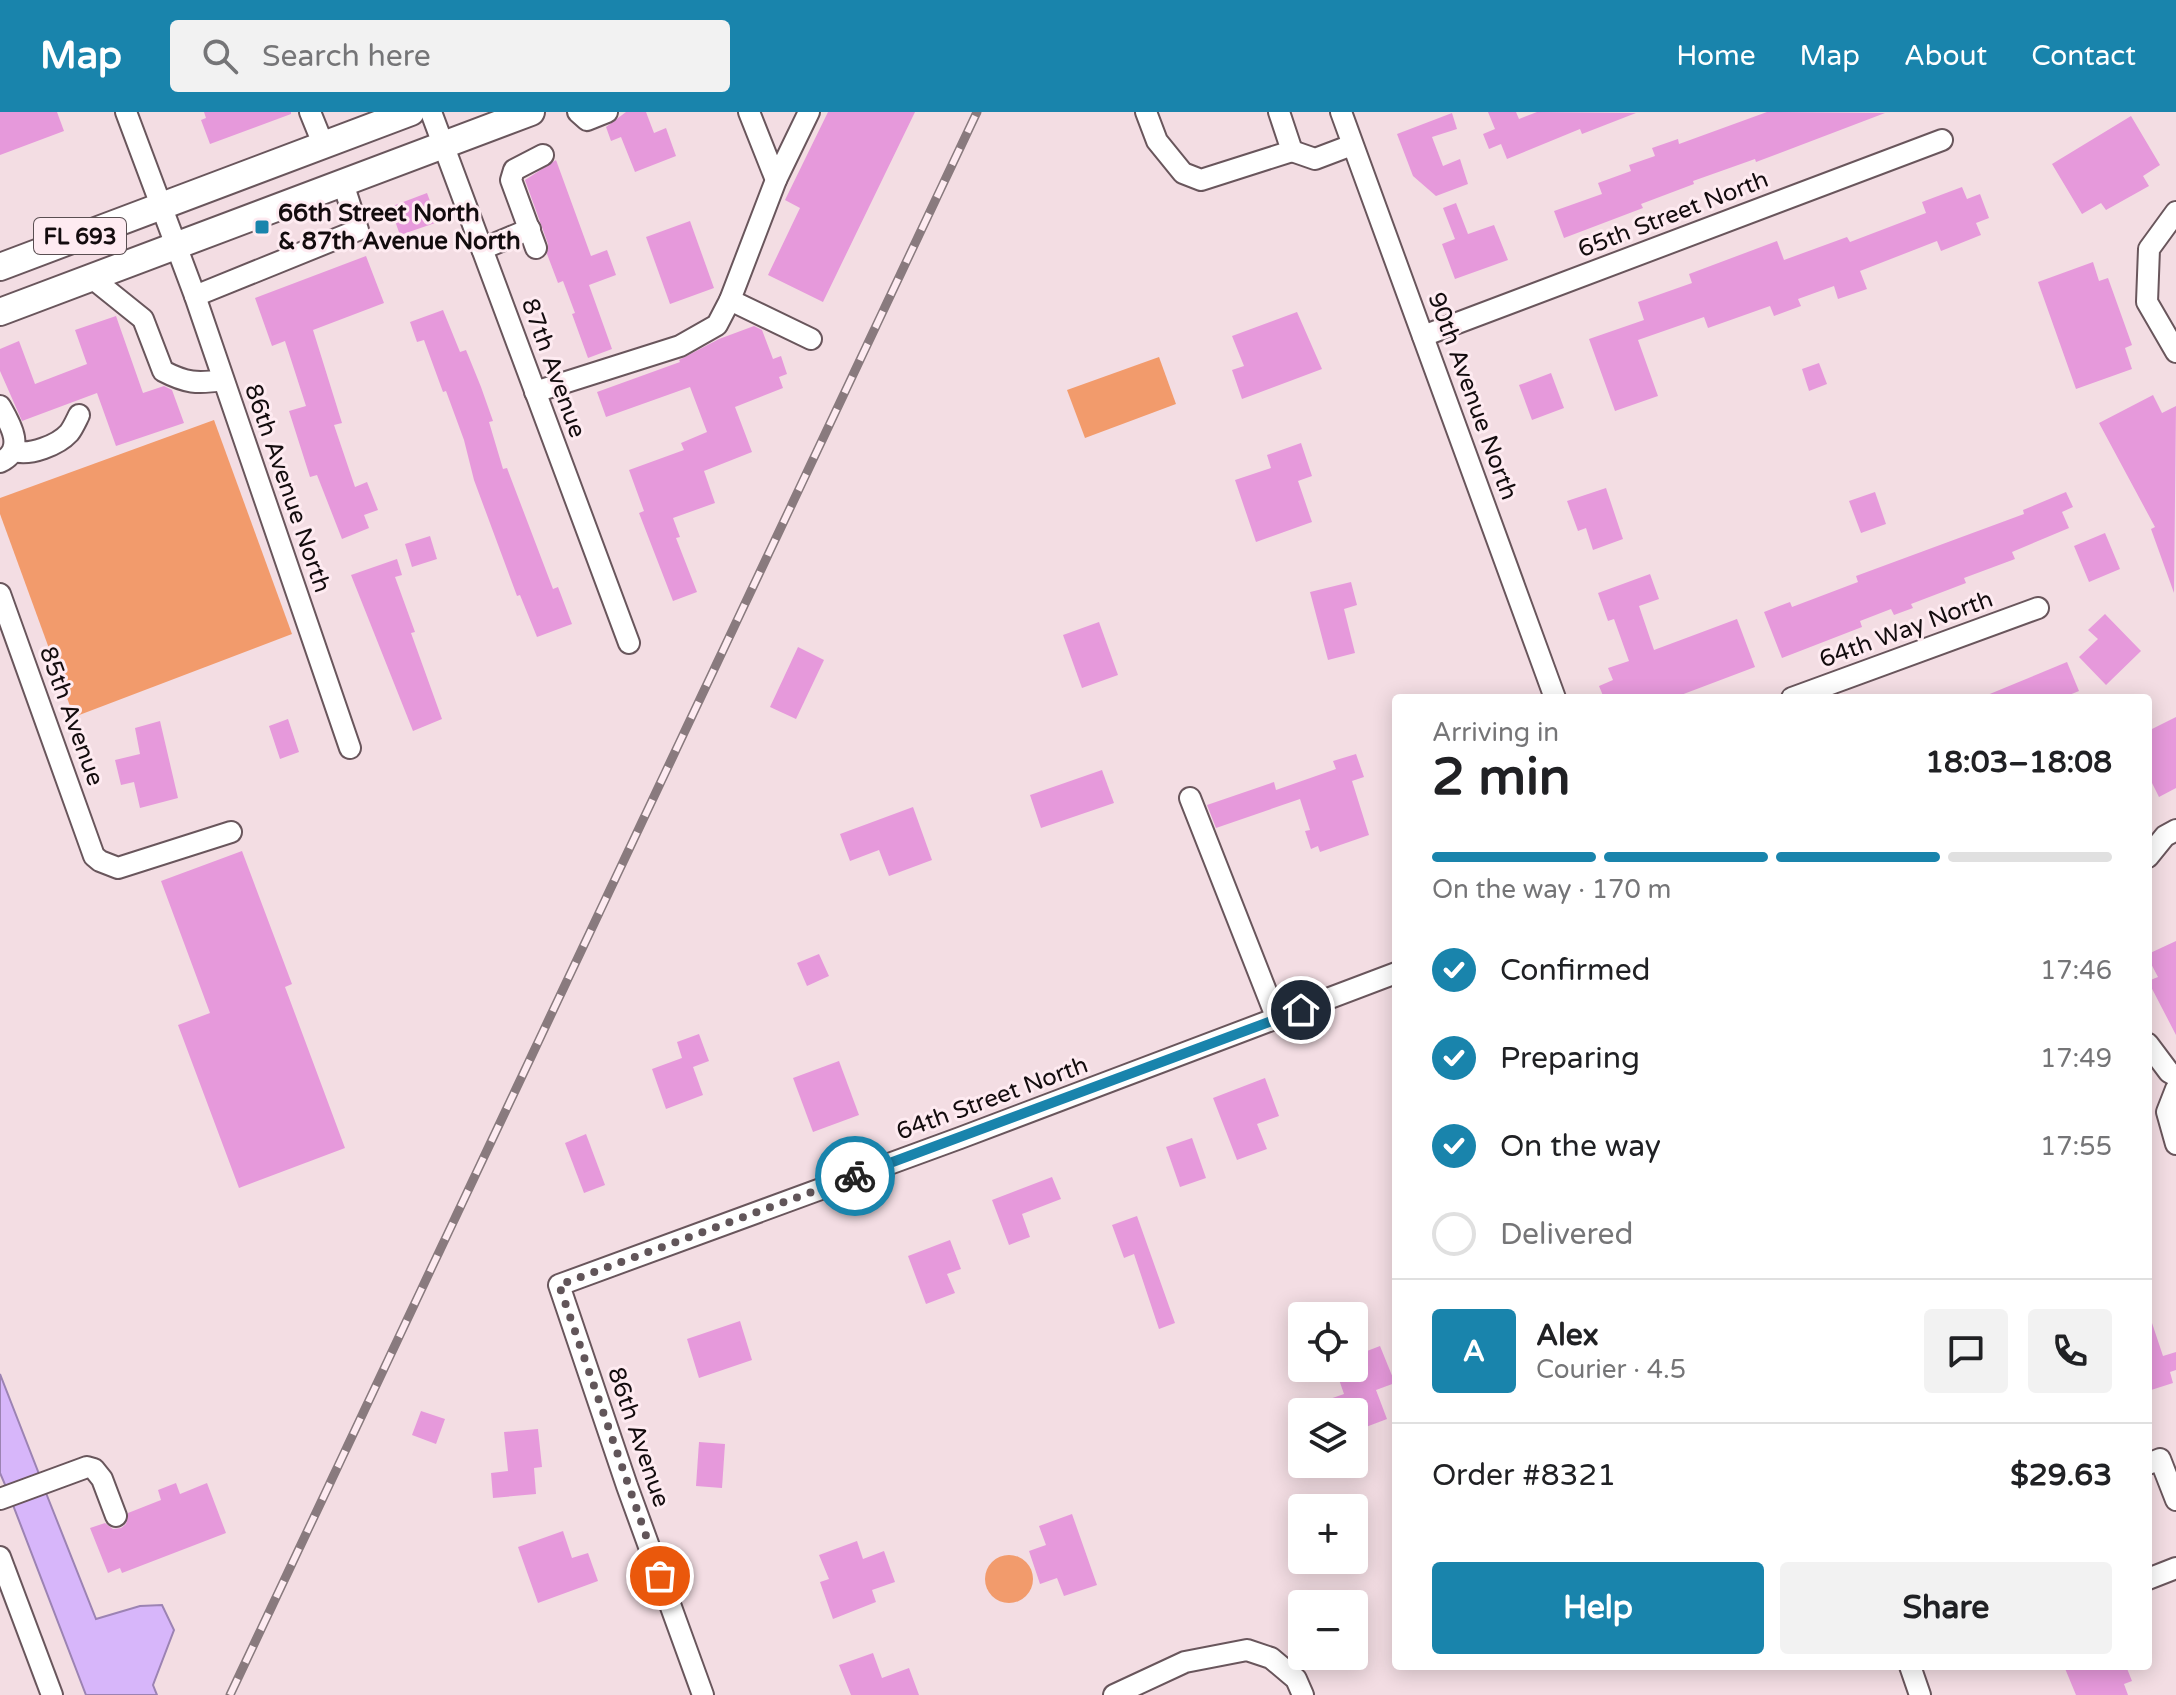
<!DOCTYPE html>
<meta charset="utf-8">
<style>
:root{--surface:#fff;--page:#f2f2f2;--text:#202124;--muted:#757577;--line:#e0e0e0;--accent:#1984ac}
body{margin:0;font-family:"Varela Round",sans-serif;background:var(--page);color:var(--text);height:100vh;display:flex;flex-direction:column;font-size:30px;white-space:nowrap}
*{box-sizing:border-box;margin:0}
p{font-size:26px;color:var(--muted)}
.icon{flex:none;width:44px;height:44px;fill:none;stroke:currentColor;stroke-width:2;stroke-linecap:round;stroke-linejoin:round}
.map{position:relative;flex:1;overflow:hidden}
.details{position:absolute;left:1392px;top:582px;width:760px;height:976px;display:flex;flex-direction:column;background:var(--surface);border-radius:8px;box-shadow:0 4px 20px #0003}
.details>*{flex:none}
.tools{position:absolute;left:1288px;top:1190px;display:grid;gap:16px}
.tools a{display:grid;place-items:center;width:80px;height:80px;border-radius:8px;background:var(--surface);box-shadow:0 4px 20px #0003;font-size:40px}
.pin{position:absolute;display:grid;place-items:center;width:68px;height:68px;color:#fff;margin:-34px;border:4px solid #fff;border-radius:50%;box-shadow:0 2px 8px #0007}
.courier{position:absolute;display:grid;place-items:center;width:80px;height:80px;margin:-40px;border:6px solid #1984ac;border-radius:50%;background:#fff;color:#222;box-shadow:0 2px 10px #0007}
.headline em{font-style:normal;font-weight:700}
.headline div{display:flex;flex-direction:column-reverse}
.headline{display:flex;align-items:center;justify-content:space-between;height:136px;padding:0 40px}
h1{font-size:52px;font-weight:700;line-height:60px}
.bar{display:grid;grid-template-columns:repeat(4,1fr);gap:12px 8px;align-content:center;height:96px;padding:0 40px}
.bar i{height:10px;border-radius:6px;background:var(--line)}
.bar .current{background:var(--accent)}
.bar p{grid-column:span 4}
.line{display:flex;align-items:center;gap:20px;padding:0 40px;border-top:2px solid var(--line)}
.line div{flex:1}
.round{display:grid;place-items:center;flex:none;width:84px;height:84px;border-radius:8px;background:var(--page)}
ol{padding:0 40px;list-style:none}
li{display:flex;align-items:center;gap:24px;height:88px}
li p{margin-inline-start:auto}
li .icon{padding:8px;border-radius:50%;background:var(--accent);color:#fff;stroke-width:4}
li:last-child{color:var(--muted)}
li i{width:44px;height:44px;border:4px solid var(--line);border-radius:50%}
.primary-button{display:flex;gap:16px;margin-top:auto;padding:16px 40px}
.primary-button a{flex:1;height:92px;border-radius:8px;background:var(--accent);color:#fff;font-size:32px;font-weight:700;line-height:92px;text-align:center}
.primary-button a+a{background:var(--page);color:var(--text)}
header{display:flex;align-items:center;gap:48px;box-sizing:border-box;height:112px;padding:0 40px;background:var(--accent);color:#fff}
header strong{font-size:38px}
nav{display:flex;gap:44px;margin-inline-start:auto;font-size:28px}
.search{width:560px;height:72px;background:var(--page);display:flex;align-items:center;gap:20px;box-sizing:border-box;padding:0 28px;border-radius:8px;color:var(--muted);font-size:30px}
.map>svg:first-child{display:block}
.green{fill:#f29b6c}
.water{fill:#d7b6fa;stroke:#9c83b3;stroke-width:2}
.building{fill:#e699db}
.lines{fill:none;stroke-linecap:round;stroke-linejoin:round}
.minor-casing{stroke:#69565c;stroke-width:24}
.major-casing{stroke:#69565c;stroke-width:30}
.minor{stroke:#fff;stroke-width:20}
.major{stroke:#fff;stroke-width:26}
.rail-casing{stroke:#897a7e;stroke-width:9}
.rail{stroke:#feebf1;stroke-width:6;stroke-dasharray:18;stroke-linecap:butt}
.done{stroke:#615559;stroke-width:8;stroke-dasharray:0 14.4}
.route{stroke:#1984ac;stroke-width:10}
.poi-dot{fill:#1984ac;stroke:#feebf1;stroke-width:3}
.labels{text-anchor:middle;stroke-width:6;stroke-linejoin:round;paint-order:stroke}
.shield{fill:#feebf1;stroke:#5a4f52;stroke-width:2}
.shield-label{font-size:22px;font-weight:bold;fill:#130c0e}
.poi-label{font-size:24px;font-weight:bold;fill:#130c0e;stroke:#feebf1;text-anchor:start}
.street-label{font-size:24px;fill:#130c0e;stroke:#feebf1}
</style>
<header>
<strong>Map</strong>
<div class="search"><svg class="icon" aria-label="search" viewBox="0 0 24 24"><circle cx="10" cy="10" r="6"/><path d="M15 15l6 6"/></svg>Search here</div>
<nav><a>Home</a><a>Map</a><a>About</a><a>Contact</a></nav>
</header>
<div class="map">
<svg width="2176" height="1583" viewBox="0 0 2176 1583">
<rect width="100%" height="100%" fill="#f3dde3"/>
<g class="green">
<polygon points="1159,245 1176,292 1085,326 1067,278"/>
<polygon points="214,308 292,522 74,605 0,402 0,386"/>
<circle cx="1009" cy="1467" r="24"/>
</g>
<g class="water">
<polygon points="0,1262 39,1362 6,1375 0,1361"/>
<polygon points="46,1381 96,1507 140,1494 162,1493 174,1518 153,1573 157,1583 86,1583 13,1393"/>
</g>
<g class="building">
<polygon points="0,0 57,0 64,19 0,43"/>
<polygon points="204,0 291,0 291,2 210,32 201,8 206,6"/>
<polygon points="626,0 646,0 654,21 666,16 676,44 635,60 621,25 611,29 606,15"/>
<polygon points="828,0 915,0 823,190 768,163 800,96 785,88"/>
<polygon points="1488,0 1516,0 1519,7 1537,0 1636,1 1582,22 1580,17 1507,47 1501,32 1489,37 1483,22 1495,17"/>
<polygon points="1767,0 1885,1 1756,50 1755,47 1693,69 1694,72 1641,92 1643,96 1564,126 1554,99 1602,82 1598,71 1631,59 1629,53 1655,44 1652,36 1678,27 1679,32"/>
<polygon points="1452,1 1457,17 1432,25 1443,54 1460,47 1468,72 1436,84 1413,64 1397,22"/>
<polygon points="2131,4 2160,53 2143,64 2149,74 2106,98 2101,91 2082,102 2052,52"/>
<polygon points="556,48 591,144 607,138 616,163 589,173 612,237 588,246 572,202 575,201 563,169 558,171 547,142 548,132 525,68"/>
<polygon points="1962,75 1967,87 1980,82 1989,106 1976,111 1981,123 1941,139 1937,129 1860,159 1867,177 1838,187 1834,174 1798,187 1801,194 1774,204 1770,194 1708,216 1704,205 1638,228 1658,284 1615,299 1589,227 1644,208 1638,190 1692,171 1689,162 1777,129 1784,148 1847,125 1850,130 1926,101 1922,90"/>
<polygon points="427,81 438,110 400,123 390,95"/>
<polygon points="1456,91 1468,122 1494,113 1508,148 1455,167 1442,132 1455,127 1443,96"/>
<polygon points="690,109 714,176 670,192 646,125"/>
<polygon points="366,144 384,191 313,218 342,311 334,313 355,375 367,370 378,398 364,403 369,416 342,427 317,363 310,365 289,299 306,294 285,229 272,234 255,186"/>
<polygon points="2093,150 2099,169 2108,166 2132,233 2125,236 2132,257 2076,277 2038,170"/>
<polygon points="443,198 460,240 466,238 481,275 493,309 489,310 503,357 507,356 553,477 558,475 572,512 537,525 520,483 517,484 474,368 464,328 446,279 443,280 424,228 417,230 410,210"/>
<polygon points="1297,200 1322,257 1242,287 1232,258 1244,254 1232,224"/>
<polygon points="116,204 143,281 164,274 172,278 184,311 116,334 97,281 22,309 0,259 0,237 19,229 35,272 87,252 75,218"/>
<polygon points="754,214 762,218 773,247 781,244 787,262 779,265 783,276 735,295 752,340 704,359 715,391 673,406 680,425 676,426 697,480 673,489 639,401 644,399 629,358 684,338 681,331 707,320 690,275 606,305 597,280 680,250 679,248 719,227"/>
<polygon points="1819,251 1827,272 1809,279 1802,257"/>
<polygon points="1551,261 1564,296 1532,308 1519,273"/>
<polygon points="2153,283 2162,301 2176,294 2174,481 2151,417 2155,415 2099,311"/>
<polygon points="1301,331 1312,364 1298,369 1312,410 1256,430 1235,368 1271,356 1267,343"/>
<polygon points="1606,376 1623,427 1593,438 1586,416 1578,419 1567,389"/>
<polygon points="1875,380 1886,412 1861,421 1849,389"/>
<polygon points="2066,380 2073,395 2062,400 2069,416 2012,440 2015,447 1964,466 1966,471 1911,492 1913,496 1894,503 1891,497 1860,509 1862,515 1782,546 1764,500 1790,490 1792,495 1858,470 1856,464 2024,402 2023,398"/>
<polygon points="2105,421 2120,457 2089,470 2074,434"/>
<polygon points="430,424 437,447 412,455 405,432"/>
<polygon points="397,447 402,463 395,465 415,520 411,521 442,607 413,619 351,463"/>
<polygon points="1650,462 1659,487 1639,494 1654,538 1737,507 1755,555 1673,586 1604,586 1599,574 1613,568 1608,556 1629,549 1614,507 1608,509 1598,481"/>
<polygon points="1351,470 1357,493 1344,497 1355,541 1328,548 1310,480"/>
<polygon points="2105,502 2141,539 2106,573 2079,545 2098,527 2088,518"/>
<polygon points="1099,510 1118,563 1082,576 1063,523"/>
<polygon points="798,535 824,548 796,607 770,595"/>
<polygon points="2067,550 2079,579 2062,586 1980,586"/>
<polygon points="2176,605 2176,676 2159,685 2148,663 2148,619"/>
<polygon points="288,607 299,640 280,647 269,614"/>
<polygon points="160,609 178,686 140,696 134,670 121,673 115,648 140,642 135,616"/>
<polygon points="1356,642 1364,665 1352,669 1369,723 1320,740 1318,734 1311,737 1305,719 1310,718 1300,687 1216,716 1207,693 1274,670 1276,678 1336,657 1333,649"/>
<polygon points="1102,658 1114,691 1041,716 1030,683"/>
<polygon points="913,695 932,748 889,764 879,738 850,749 840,722"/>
<polygon points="242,739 292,872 285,875 345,1036 239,1076 178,913 210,901 161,769"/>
<polygon points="2176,829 2176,923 2148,869 2158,865 2148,846 2148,842"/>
<polygon points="819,842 829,864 807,874 797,851"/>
<polygon points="699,922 709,949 693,955 703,983 666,997 652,957 682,946 677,930"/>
<polygon points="839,949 859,1003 813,1020 793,966"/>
<polygon points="1265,966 1279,1004 1257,1012 1267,1037 1237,1048 1213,986"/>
<polygon points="586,1022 605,1073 584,1081 565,1031"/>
<polygon points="1192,1026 1206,1066 1180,1075 1166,1035"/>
<polygon points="1052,1065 1061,1087 1022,1102 1030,1125 1009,1133 992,1088"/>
<polygon points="1137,1104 1175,1211 1159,1217 1134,1142 1124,1146 1112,1113"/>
<polygon points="950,1128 961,1157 947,1162 955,1181 926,1192 908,1144"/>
<polygon points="2151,1208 2163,1244 2176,1240 2176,1258 2170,1260 2173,1271 2148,1279 2148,1209"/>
<polygon points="740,1209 752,1248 699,1266 687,1227"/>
<polygon points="1380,1234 1395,1271 1376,1278 1387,1307 1358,1318 1354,1300 1299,1300 1298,1298 1344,1282 1335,1256 1354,1256 1354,1244"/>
<polygon points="421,1299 445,1307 436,1332 412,1323"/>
<polygon points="538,1317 542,1355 534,1356 536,1382 493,1386 491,1361 508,1359 504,1320"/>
<polygon points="699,1330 725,1332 722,1376 696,1374"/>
<polygon points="176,1371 180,1382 207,1371 226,1421 122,1461 120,1456 108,1461 90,1416 105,1411 113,1417 121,1416 126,1412 128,1401 161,1388 158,1378"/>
<polygon points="1072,1402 1097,1473 1064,1484 1057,1466 1040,1472 1029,1439 1046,1433 1039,1414"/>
<polygon points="563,1419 572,1446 588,1441 598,1469 538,1491 518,1435"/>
<polygon points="857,1429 863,1447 884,1439 895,1470 872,1478 876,1490 833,1507 820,1470 829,1467 819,1443"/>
<polygon points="873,1541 882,1566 909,1556 919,1583 851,1583 839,1553"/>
<polygon points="2064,1554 2126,1554 2132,1569 2124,1572 2128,1583 2076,1583"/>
</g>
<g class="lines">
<defs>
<g id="minor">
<polyline points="126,0 195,184 350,636"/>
<polyline points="310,0 323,32"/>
<polyline points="431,0 629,531"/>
<polyline points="578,0 587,8 607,0"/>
<polyline points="749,0 776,68 809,0"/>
<polyline points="1146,0 1157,29 1183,61 1201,68 1292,39 1279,0"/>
<polyline points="1341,0 1555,586"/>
<polyline points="1292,39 1315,47 1352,33"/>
<polyline points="776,68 730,188 811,227"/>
<polyline points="2176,100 2149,137 2147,190 2176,240"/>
<polyline points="536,136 511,68 514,58 543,43"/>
<polyline points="482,137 530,117"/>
<path d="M92,166L143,207L163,259C186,271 197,272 223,268"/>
<polyline points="195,184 358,118 343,71"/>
<polyline points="1423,224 1942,28"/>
<polyline points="535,280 680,234 717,213 730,188"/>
<path d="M0,294C11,313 26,338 0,350"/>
<path d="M14,339C30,344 58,333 69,321C73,316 76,309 79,303"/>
<polyline points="0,482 94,744 100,749 118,756 231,720"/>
<polyline points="1792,586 2038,496"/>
<polyline points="1190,686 1277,907"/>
<polyline points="2148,745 2165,724 2176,718"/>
<polyline points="2148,932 2169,960 2176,964"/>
<polyline points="2176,977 2167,1000 2176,1032"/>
<polyline points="2148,1352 2160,1347 2176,1388"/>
<polyline points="0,1387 87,1355 94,1357 102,1367 116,1404"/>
<polyline points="0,1445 52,1583"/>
<polyline points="2148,1467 2176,1456"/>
<polyline points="1910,1554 1920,1583"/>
<polyline points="703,1583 627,1374 559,1173 960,1026 1396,861"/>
<polyline points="1114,1583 1185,1550 1247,1538 1271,1546 1296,1567 1303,1583"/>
</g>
<g id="major">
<polyline points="0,155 411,0"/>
<polyline points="0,200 531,0"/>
</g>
</defs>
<use href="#minor" class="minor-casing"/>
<use href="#major" class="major-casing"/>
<use href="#minor" class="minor"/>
<use href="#major" class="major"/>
<defs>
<polyline id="rail" points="230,1583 977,0"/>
</defs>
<use href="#rail" class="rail-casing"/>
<use href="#rail" class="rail"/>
</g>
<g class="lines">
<polyline class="done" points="660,1464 559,1173 855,1064"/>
<polyline class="route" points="855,1064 1301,898"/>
</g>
<rect class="poi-dot" x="254" y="107" width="16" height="16" rx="4"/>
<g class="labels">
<rect class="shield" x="34" y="106" width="92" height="36" rx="6"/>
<g class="shield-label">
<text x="80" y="132">FL 693</text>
</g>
<g class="poi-label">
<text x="278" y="109">66th Street North<tspan x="278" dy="28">&amp; 87th Avenue North</tspan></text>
</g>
<g class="street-label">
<text transform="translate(1673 102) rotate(-21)" y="8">65th Street North</text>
<text transform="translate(554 256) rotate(70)" y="8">87th Avenue</text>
<text transform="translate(1473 284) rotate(70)" y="8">90th Avenue North</text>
<text transform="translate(288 376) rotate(71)" y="8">86th Avenue North</text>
<text transform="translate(1906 517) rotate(-20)" y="8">64th Way North</text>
<text transform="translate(72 604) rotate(70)" y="8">85th Avenue</text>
<text transform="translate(992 986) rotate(-20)" y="8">64th Street North</text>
<text transform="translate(639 1325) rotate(71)" y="8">86th Avenue</text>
</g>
</g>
</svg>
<div class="tools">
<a><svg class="icon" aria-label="locate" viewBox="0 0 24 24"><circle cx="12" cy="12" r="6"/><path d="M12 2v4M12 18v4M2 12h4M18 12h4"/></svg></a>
<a><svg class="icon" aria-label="layers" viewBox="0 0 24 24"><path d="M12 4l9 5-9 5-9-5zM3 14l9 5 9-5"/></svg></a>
<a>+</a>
<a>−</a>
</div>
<div class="pin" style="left:660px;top:1464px;background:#ea580c"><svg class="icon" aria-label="bag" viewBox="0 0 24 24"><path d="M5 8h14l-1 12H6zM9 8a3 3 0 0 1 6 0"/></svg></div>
<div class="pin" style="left:1301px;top:898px;background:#1f2937"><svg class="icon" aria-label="home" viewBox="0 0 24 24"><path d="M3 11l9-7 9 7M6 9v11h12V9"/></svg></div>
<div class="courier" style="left:855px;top:1064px"><svg class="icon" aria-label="bike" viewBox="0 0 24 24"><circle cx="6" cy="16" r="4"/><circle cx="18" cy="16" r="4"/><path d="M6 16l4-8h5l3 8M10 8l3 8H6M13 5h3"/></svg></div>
<section class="details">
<div class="headline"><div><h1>2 min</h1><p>Arriving in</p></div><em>18:03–18:08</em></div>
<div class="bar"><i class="current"></i><i class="current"></i><i class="current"></i><i></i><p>On the way · 170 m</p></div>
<ol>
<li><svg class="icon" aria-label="check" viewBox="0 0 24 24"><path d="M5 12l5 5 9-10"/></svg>Confirmed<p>17:46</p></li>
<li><svg class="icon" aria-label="check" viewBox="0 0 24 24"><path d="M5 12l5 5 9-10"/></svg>Preparing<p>17:49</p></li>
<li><svg class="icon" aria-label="check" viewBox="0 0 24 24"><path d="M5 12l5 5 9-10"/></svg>On the way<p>17:55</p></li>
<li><i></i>Delivered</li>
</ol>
<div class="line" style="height:144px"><b class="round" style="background:var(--accent);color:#fff">A</b><div><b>Alex</b><p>Courier · 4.5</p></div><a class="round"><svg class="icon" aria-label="chat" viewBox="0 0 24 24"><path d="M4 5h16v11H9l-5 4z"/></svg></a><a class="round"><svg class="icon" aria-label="phone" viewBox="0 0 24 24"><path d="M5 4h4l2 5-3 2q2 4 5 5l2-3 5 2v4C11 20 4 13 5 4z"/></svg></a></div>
<div class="line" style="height:104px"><div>Order #8321</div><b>$29.63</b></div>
<div class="primary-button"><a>Help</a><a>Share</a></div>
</section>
</div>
